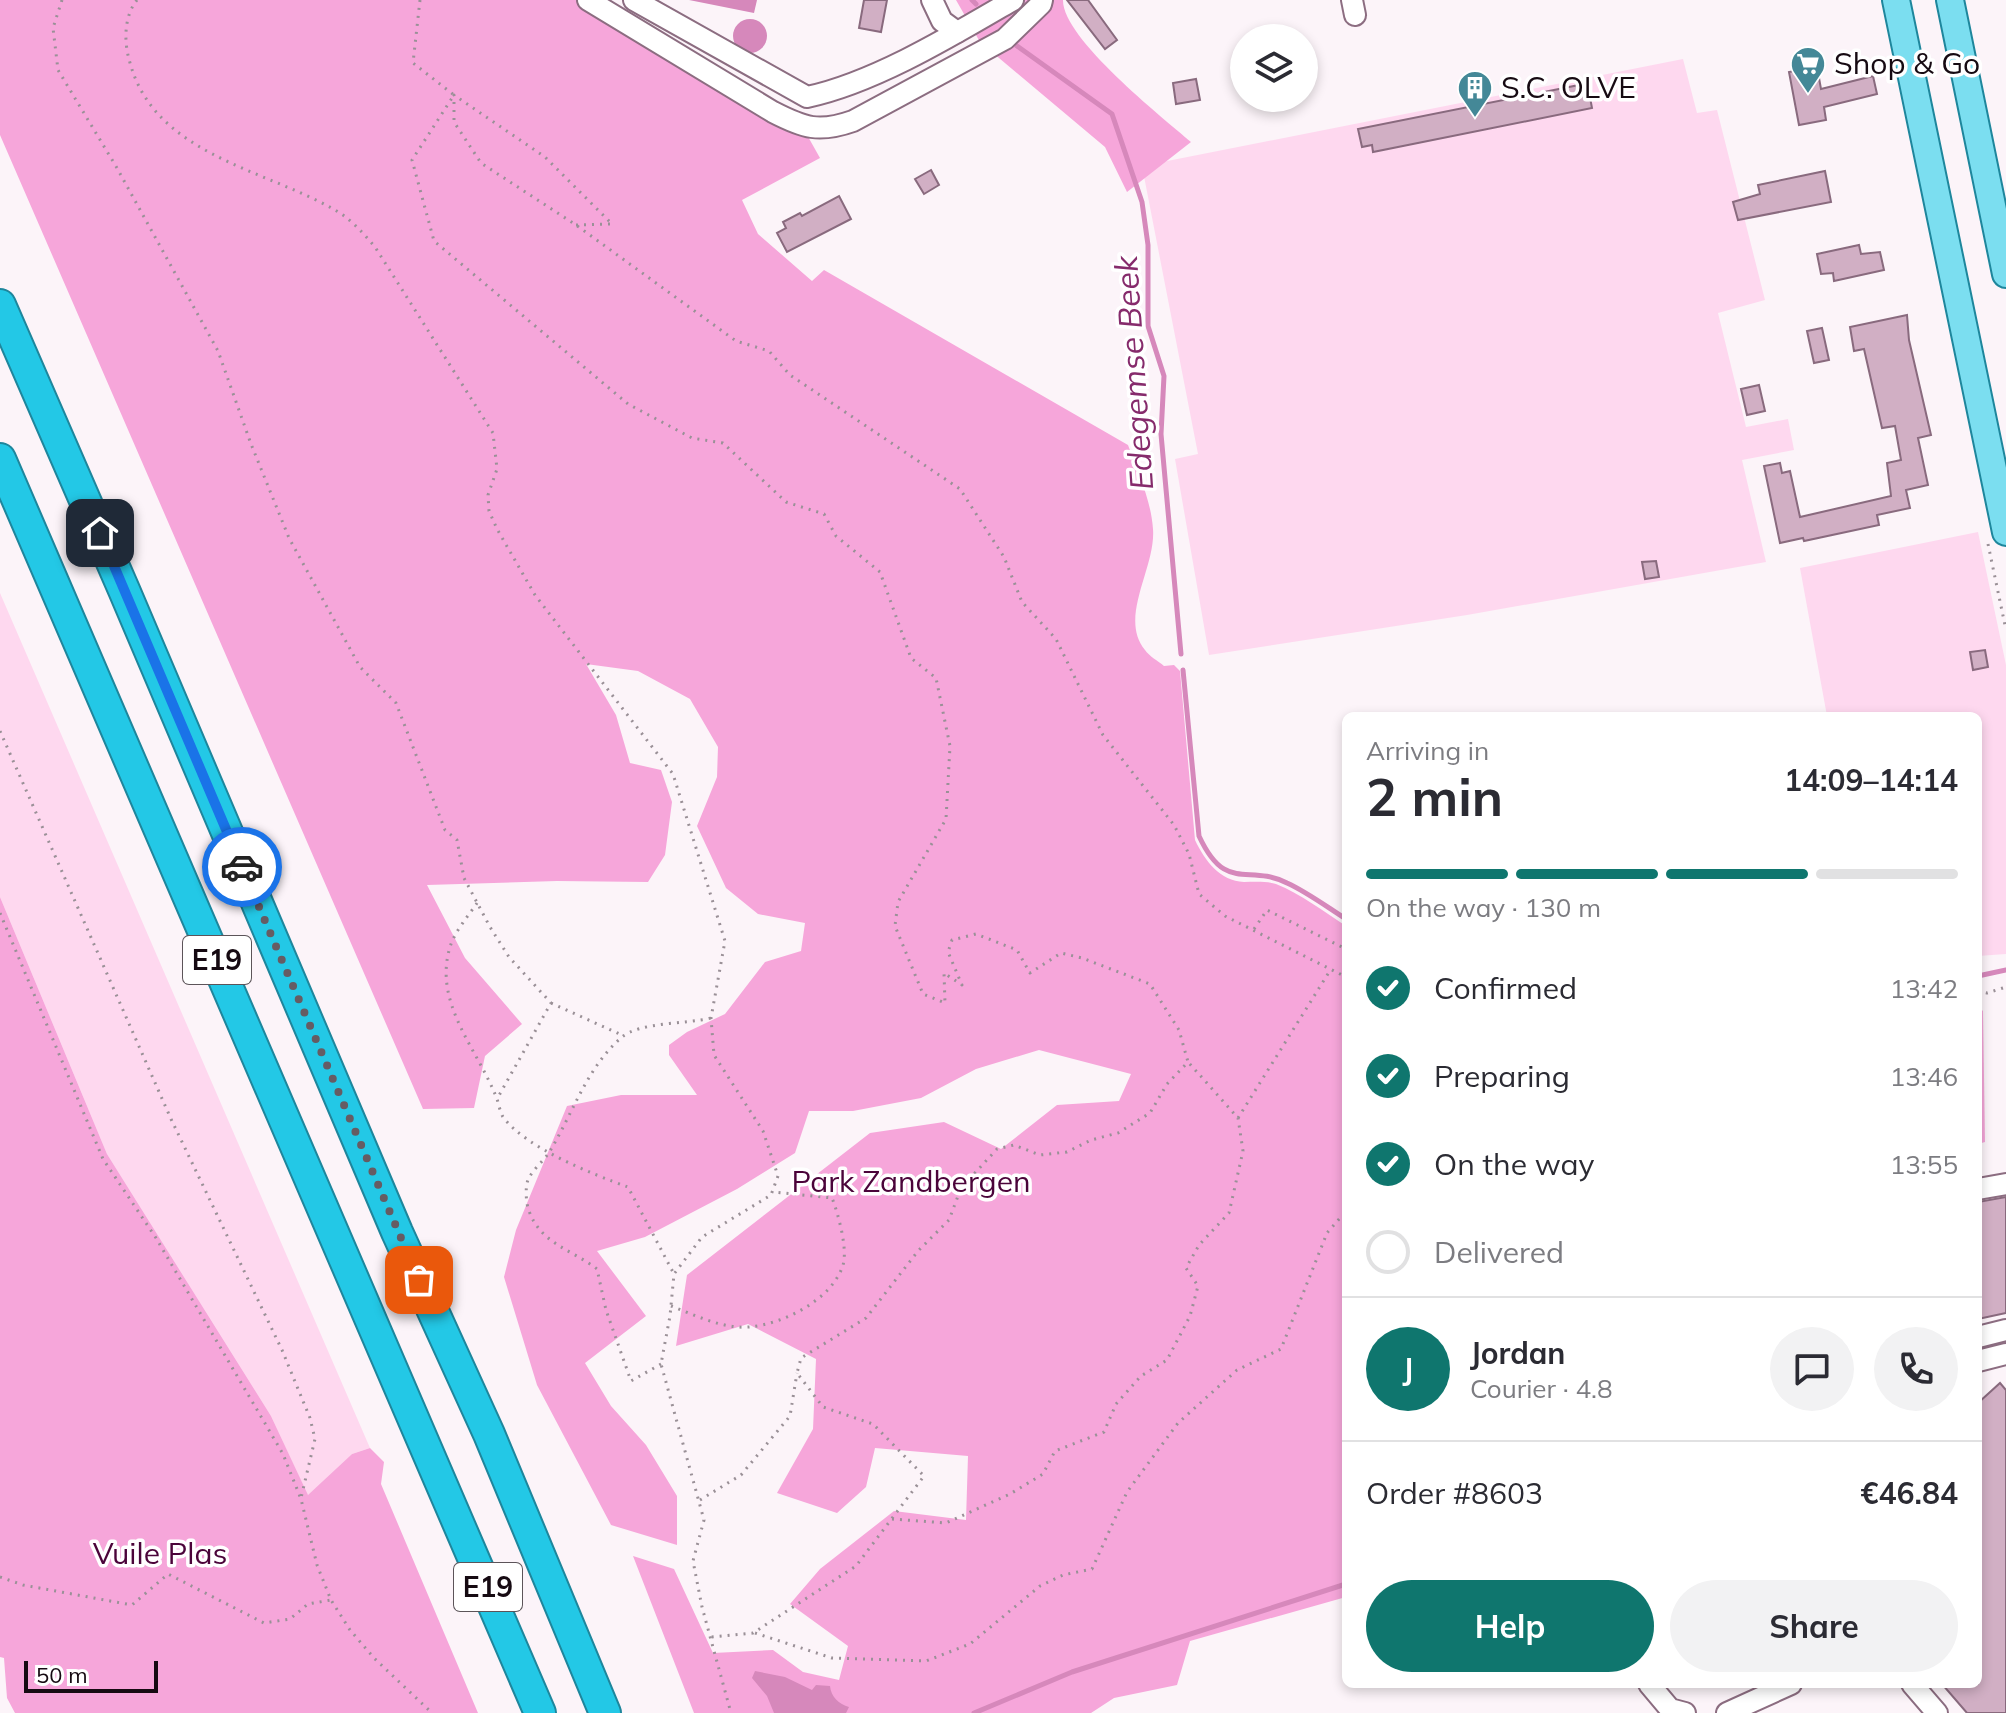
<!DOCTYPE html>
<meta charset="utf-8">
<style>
:root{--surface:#fff;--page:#f2f2f3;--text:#2b2b33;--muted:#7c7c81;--line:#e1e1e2;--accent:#0f766e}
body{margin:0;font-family:Mulish,sans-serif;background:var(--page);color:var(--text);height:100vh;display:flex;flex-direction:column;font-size:30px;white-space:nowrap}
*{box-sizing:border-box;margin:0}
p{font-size:26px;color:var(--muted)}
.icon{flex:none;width:44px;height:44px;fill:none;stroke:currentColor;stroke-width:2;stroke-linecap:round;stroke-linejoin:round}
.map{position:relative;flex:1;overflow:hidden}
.drawer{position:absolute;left:1342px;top:712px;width:640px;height:976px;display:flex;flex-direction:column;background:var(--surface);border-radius:12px;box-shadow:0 4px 12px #0003}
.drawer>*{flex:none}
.tools{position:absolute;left:1230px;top:24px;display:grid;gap:16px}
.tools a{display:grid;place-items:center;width:88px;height:88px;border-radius:50%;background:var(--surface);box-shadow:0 4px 12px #0003;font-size:40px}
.scale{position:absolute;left:24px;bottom:20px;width:134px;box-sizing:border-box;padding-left:8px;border:4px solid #160a12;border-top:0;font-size:22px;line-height:28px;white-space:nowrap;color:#160a12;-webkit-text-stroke:6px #fff;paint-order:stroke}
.pin{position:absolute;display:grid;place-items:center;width:68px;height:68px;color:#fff;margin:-34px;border-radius:16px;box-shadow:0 4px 12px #0006}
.courier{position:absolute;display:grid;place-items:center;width:80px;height:80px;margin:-40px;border:6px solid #1a73e8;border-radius:50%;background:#fff;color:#222;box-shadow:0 2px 10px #0007}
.overview em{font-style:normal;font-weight:700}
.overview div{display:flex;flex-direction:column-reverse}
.overview{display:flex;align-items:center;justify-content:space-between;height:136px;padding:0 24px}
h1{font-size:52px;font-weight:700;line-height:60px}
.bar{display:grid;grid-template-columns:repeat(4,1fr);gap:12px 8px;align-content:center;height:96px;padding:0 24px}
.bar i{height:10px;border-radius:6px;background:var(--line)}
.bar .current{background:var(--accent)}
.bar p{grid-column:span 4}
.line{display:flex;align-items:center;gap:20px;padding:0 24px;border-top:2px solid var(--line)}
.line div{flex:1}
.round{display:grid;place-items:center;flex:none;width:84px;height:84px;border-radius:42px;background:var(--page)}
ol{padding:0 24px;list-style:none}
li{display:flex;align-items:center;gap:24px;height:88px}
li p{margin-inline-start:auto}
li .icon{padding:8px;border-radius:50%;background:var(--accent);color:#fff;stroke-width:4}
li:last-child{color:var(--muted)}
li i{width:44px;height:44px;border:4px solid var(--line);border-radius:50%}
.cta{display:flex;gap:16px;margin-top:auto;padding:16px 24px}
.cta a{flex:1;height:92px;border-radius:48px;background:var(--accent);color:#fff;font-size:32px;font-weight:700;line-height:92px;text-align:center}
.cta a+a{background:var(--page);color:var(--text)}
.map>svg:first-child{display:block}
.green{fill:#fed8ef}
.forest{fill:#f6a6da}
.water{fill:#d688bb}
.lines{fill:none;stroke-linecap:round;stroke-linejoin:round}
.stream{stroke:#d688bb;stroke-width:5}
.building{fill:#d1afc4;stroke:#896a7e;stroke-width:2}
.minor-casing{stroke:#8c6d81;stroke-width:24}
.major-casing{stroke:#1e869c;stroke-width:30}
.highway-casing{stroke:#1e869c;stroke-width:34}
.path{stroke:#9a9097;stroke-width:3;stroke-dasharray:2 6;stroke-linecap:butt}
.minor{stroke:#fff;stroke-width:20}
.major{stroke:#7bdef0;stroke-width:26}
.highway{stroke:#23c8e6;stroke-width:30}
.done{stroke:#665c63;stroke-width:8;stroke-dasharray:0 14.4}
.route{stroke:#1a73e8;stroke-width:10}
.labels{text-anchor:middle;stroke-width:7;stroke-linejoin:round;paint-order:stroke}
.shield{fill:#fff;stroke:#5c5459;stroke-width:2}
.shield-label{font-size:28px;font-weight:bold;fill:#160a12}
.poi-label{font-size:30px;fill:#160a12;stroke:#fff;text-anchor:start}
.park-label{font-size:30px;fill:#4b043a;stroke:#fff}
.water-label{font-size:32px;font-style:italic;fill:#862b6c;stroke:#fff}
</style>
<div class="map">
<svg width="2006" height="1713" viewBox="0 0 2006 1713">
<rect width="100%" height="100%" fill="#fcf4f9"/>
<g class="green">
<polygon points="1683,59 1697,113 1717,110 1765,300 1718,313 1746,427 1788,419 1794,450 1742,460 1766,562 1467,615 1209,655 1175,459 1198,454 1142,166"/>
<polygon points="1978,532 2006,665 2006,954 1978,956 1978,716 1827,716 1800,568"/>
<polygon points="0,593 370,1448 352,1454 308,1496 271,1416 107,1154 0,897"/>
</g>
<g class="forest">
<path d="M0,0H588L802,126L820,158L742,200L758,234L812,281L824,270L1128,445C1138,472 1151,500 1153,529C1156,568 1118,617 1145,650C1149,656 1158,661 1164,666L1174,665L1180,671L1195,840C1205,861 1220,881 1244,882C1255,882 1265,881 1276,884C1301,894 1323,911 1346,926V1597L1190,1641L1177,1685L1114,1698L1091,1713H694L633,1556L674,1569L713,1653L773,1650L803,1672L839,1680L848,1646L790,1604L820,1569L894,1511L966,1520L968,1456L875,1448L866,1487L837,1513L777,1493L813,1429L816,1359L748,1324L676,1346L687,1275L870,1133L944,1122L1001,1149L1057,1105L1119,1101L1131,1074L1039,1050L976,1069L921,1098L853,1111H809L795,1153L737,1189L645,1237L597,1251L646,1316L585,1363L611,1406L646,1445L677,1496V1545L611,1525L537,1385L504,1277L516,1230L567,1106L621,1095H697L669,1055V1045L687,1032L725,1014L765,962L801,951L805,923L758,914L726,888L697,826L717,777L718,747L690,699L638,671L586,664L616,715L630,763L661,770L672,802L665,855L648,882L557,881L427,885L465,958L522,1024L485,1056L474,1108L423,1109L0,135Z"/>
<path d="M956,0H1063C1062,38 1162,117 1191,142L1127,192L1105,147L980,42Z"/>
<polygon points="0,897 107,1154 271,1416 308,1495 352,1454 370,1448 384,1462 381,1484 478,1713 15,1713 7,1698 4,1658 0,1657"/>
<polygon points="1978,1007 1983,1011 1985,1142 1978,1144"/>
</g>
<g class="water">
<polygon points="689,0 757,0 754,13"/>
<circle cx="750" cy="36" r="17"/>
<path d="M755,1671L785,1677L812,1690L816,1685L830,1686C831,1697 839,1704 849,1707L846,1713H774L767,1696L752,1678Z"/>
</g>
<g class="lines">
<g class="stream">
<polyline points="972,0 976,4"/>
<polyline points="1017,46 1112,114 1142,202 1148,245 1148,326 1164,376 1161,434 1181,654"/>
<path d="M1183,670L1199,836C1226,894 1247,863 1287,883C1307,892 1327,907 1346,919"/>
<polyline points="1978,976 2006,970"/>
<polyline points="974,1713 1072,1672 1346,1584"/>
</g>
</g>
<g class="building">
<polygon points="864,0 887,0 881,32 859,28"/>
<polygon points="1067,0 1088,0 1117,40 1105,49"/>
<polygon points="1817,67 1821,89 1873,76 1877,94 1824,107 1826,120 1799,125 1789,72"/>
<polygon points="1196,79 1200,100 1176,104 1173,83"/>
<polygon points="1579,85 1580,89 1588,87 1592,108 1373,152 1372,145 1362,147 1358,129"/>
<polygon points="931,170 939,185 924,194 915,179"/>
<polygon points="1825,171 1831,202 1738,220 1733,202 1760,194 1758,185"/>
<polygon points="839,196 851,219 787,252 777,233 786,228 783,222 800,213 802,216"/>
<polygon points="1859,245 1861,254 1880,252 1884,270 1834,281 1833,273 1821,274 1817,254"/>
<polygon points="1907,315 1909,340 1931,435 1918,438 1928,485 1906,490 1910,508 1877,515 1879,525 1804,541 1803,538 1780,543 1764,466 1780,463 1782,473 1790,471 1800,517 1891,496 1887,463 1901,460 1895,426 1882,428 1864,349 1854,351 1850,327"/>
<polygon points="1822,328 1829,360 1814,363 1807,331"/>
<polygon points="1759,385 1765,411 1747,415 1741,389"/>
<polygon points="1656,561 1659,577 1645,579 1642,562"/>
<polygon points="1985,650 1988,667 1973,670 1970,652"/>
<polygon points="2006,1197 2006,1313 1978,1319 1978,1202"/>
<polygon points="2000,1383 2006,1390 2006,1713 1967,1713 1942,1684 1978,1684 1978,1403"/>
</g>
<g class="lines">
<defs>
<g id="minor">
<path d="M588,0L773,112C804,128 819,133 853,121L1005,39L1041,4L1042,0"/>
<path d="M634,0L807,97C874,83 953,35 1013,0"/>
<polyline points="932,0 942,21 957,32"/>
<polyline points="1352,0 1355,15"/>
<polyline points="1978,1189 2006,1184"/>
<polyline points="1978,1337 2006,1330"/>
<polyline points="1978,1361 2006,1354"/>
<polyline points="1649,1684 1670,1709 1685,1713"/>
<polyline points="1912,1684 1937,1713"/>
<polyline points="1727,1713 1791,1684"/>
</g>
<g id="major">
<polyline points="1896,0 2006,532"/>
<polyline points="1950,0 2006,274"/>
</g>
<g id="highway">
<polyline points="0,305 124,590 397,1232 489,1434 605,1713"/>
<polyline points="0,459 540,1713"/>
</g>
</defs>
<use href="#minor" class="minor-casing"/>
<use href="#major" class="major-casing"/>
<use href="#highway" class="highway-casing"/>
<g class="path">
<path d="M62,0L53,28L58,70L117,168L218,351L251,444L289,538L360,667L396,703L445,830L457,840L464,878L490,927L509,957L551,1003L497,1099C499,1105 500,1112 503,1117C526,1148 592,1174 628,1187L674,1274"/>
<path d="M137,0C124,16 124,41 129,59C152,154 262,168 335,210C351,219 363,233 375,247L493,433L497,469L488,495L489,511L497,529L535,595L673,774L725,941L711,1018L714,1055L763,1131L778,1176L771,1195L702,1237L674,1274L670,1316L661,1364L704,1520L693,1561L702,1607L731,1713"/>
<polyline points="420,0 413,63 454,95 412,160 434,241 628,404 692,438 723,443 786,502 824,514 836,536 880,572 911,658 936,678 950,746 946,819 898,902 895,926 923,994 945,1003 944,973 962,985 948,952 952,940 976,934 1017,950 1030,973 1061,953 1082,958 1150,984 1179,1030 1188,1062 1167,1084 1150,1113 1118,1133 1091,1140 1067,1152 1040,1155 1014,1145 997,1149 961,1188 949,1220 918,1251 866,1318 801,1358 797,1373 823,1407 873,1424 924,1476 856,1566 753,1633 711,1637"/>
<polyline points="576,225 612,224 545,157 454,95 454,122 481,163 576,225 736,341 769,351 790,375 960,489 1004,557 1022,602 1056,639 1103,735 1174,825 1189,854 1199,894 1225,916 1346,977"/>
<polyline points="1988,544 2006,630"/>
<polyline points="0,731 171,1119 282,1350 310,1418 315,1439 301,1498"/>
<path d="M477,903C469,915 456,930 451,944C431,1002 478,1049 497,1099"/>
<polyline points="0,913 103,1159 156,1238 283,1454 301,1499 317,1565 331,1600 350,1630 374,1658 432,1713"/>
<polyline points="1254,929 1267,910 1346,949"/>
<polyline points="1978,991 1987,993 2006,987"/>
<polyline points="551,1003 624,1036"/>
<polyline points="1238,1118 1331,969"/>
<path d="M671,1306C695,1315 722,1329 749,1327C783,1324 832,1300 843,1265C848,1249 838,1213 832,1198L774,1192"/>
<path d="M661,1364L631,1381L606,1310L597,1269C571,1249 541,1244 529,1211C526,1204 525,1187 528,1180C532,1170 544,1161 550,1151C573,1113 587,1067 622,1037C640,1022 687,1024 711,1018"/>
<polyline points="700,1500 741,1475 790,1416 797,1373"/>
<polyline points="892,1519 946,1523 1010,1494 1043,1474 1055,1451 1104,1432 1116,1404 1141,1376 1167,1360 1190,1316 1198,1286 1186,1268 1199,1245 1229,1213 1243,1151 1238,1118 1189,1063"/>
<polyline points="0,1577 23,1585 132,1605 168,1574 264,1623 290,1619 308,1604 331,1600"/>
<polyline points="755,1633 832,1658 926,1661 970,1644 1040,1586 1063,1575 1092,1569 1127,1492 1178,1423 1237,1370 1281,1349 1327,1233 1346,1211"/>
</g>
<use href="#minor" class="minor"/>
<use href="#major" class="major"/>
<use href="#highway" class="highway"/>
</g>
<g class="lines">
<polyline class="done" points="242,867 419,1280"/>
<polyline class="route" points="100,533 242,867"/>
</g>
<defs>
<symbol id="supermarket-pin" viewBox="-11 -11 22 30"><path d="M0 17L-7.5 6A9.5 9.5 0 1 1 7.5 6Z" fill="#448897" stroke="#fff"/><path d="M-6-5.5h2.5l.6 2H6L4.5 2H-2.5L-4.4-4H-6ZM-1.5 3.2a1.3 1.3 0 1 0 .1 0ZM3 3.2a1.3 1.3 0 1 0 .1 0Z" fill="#fff"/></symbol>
<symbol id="building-pin" viewBox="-11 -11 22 30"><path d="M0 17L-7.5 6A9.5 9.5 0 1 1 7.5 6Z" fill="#448897" stroke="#fff"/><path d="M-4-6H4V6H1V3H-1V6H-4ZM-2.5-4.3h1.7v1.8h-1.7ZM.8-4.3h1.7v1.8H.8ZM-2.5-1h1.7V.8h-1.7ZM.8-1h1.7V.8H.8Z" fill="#fff"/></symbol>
</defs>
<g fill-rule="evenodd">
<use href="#supermarket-pin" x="1788" y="44" width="40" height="54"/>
<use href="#building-pin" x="1455" y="68" width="40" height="54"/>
</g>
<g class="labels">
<g class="shield">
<rect x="183" y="936" width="68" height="48" rx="6"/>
<rect x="454" y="1563" width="68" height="48" rx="6"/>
</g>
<g class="shield-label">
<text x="217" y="970">E19</text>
<text x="488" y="1597">E19</text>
</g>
<g class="poi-label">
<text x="1834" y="74">Shop &amp; Go</text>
<text x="1501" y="98">S.C. OLVE</text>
</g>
<g class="park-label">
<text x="911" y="1192">Park Zandbergen</text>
<text x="160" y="1564">Vuile Plas</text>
</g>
<g class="water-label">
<text transform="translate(1134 373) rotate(-94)" y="11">Edegemse Beek</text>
</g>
</g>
</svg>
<div class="tools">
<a><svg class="icon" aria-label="layers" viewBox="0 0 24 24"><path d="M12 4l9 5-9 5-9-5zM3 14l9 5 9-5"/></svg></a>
</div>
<div class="scale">50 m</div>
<div class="pin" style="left:419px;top:1280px;background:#ea580c"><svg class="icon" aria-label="bag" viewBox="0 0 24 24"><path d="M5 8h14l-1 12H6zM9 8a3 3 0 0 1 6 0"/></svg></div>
<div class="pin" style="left:100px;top:533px;background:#1f2937"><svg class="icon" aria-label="home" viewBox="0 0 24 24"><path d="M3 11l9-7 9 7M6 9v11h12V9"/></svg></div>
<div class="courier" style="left:242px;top:867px"><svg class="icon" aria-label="car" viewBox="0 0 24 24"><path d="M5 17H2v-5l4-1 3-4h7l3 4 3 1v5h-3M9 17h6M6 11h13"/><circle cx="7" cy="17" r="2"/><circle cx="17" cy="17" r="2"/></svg></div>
<section class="drawer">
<div class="overview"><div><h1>2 min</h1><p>Arriving in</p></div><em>14:09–14:14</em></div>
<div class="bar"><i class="current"></i><i class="current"></i><i class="current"></i><i></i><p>On the way · 130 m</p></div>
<ol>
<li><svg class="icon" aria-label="check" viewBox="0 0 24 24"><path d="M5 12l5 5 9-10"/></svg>Confirmed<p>13:42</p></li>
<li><svg class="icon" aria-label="check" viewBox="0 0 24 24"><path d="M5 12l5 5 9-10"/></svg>Preparing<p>13:46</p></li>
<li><svg class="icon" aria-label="check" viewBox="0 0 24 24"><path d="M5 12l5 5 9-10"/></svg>On the way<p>13:55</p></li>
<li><i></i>Delivered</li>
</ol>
<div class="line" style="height:144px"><b class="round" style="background:var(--accent);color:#fff">J</b><div><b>Jordan</b><p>Courier · 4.8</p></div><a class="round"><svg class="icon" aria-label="chat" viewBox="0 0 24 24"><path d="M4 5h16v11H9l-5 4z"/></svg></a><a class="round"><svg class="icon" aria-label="phone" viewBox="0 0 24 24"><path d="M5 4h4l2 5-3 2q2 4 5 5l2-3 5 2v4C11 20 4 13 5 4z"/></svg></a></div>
<div class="line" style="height:104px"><div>Order #8603</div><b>€46.84</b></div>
<div class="cta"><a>Help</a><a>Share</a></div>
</section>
</div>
